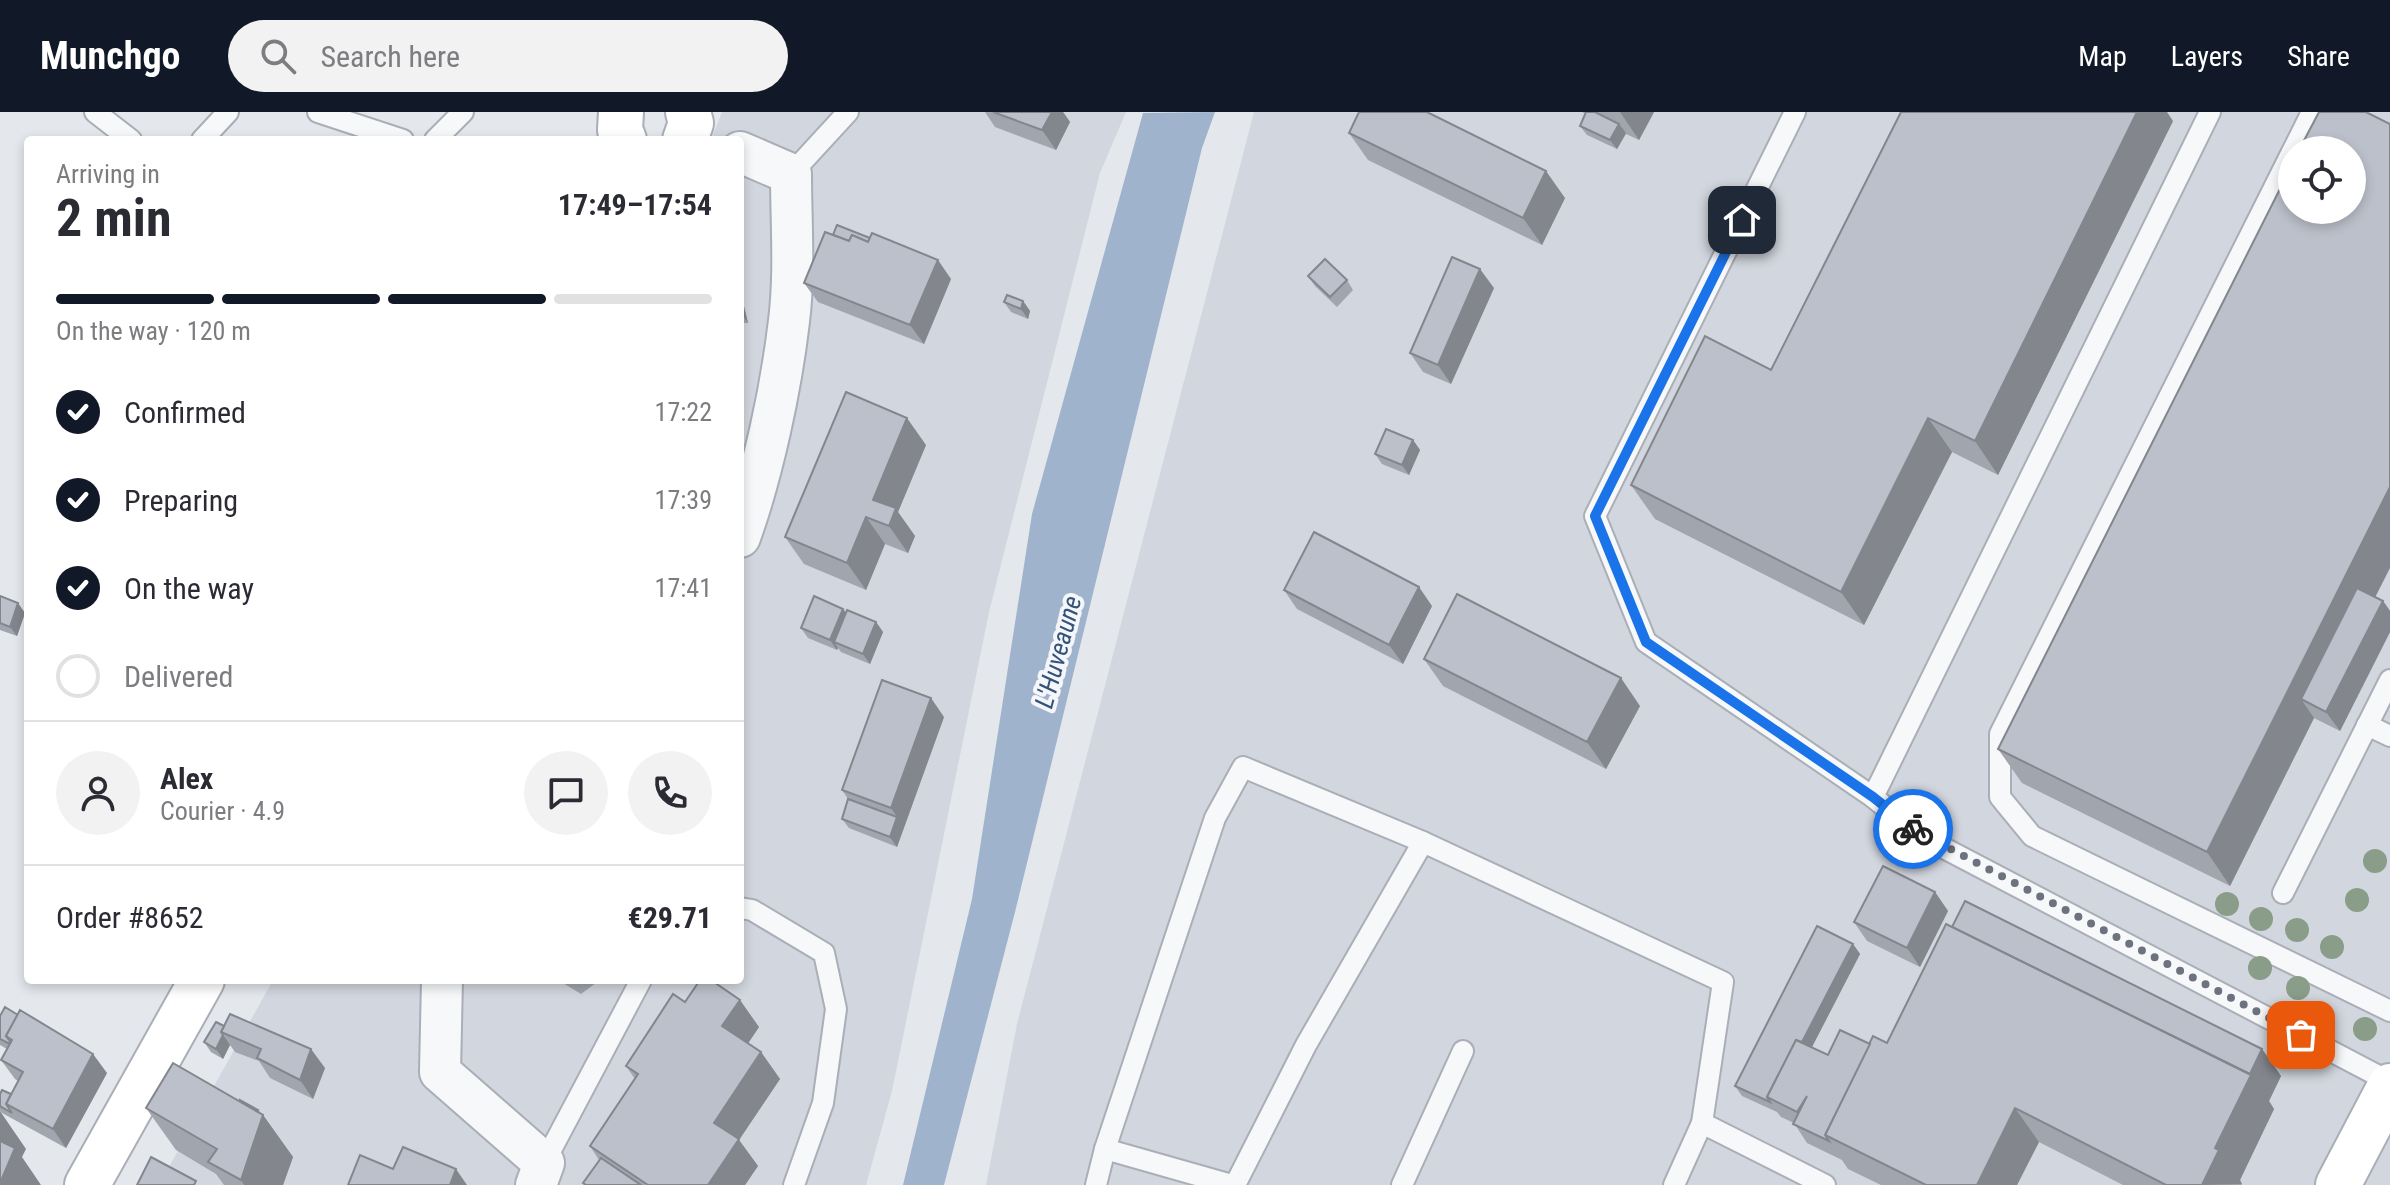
<!DOCTYPE html>
<meta charset="utf-8">
<style>
:root{--surface:#fff;--page:#f2f2f3;--text:#2b2b33;--muted:#7c7c81;--line:#e1e1e2;--accent:#111827}
body{margin:0;font-family:"Roboto Condensed",sans-serif;background:var(--page);color:var(--text);height:100vh;display:flex;flex-direction:column;font-size:30px;white-space:nowrap}
*{box-sizing:border-box;margin:0}
p{font-size:26px;color:var(--muted)}
.icon{flex:none;width:44px;height:44px;fill:none;stroke:currentColor;stroke-width:2;stroke-linecap:round;stroke-linejoin:round}
.map{position:relative;flex:1;overflow:hidden}
.details{position:absolute;left:24px;top:24px;width:720px;height:848px;display:flex;flex-direction:column;background:var(--surface);border-radius:8px;box-shadow:0 4px 12px #0003}
.details>*{flex:none}
.buttons{position:absolute;left:2278px;top:24px;display:grid;gap:16px}
.buttons a{display:grid;place-items:center;width:88px;height:88px;border-radius:50%;background:var(--surface);box-shadow:0 4px 12px #0003;font-size:40px}
.pin{position:absolute;display:grid;place-items:center;width:68px;height:68px;color:#fff;margin:-34px;border-radius:16px;box-shadow:0 4px 12px #0006}
.courier{position:absolute;display:grid;place-items:center;width:80px;height:80px;margin:-40px;border:6px solid #1a73e8;border-radius:50%;background:#fff;color:#222;box-shadow:0 2px 10px #0007}
.summary em{font-style:normal;font-weight:700}
.summary div{display:flex;flex-direction:column-reverse}
.summary{display:flex;align-items:center;justify-content:space-between;height:136px;padding:0 32px}
h1{font-size:52px;font-weight:700;line-height:60px}
.bar{display:grid;grid-template-columns:repeat(4,1fr);gap:12px 8px;align-content:center;height:96px;padding:0 32px}
.bar i{height:10px;border-radius:6px;background:var(--line)}
.bar .on{background:var(--accent)}
.bar p{grid-column:span 4}
.line{display:flex;align-items:center;gap:20px;padding:0 32px;border-top:2px solid var(--line)}
.line div{flex:1}
.round{display:grid;place-items:center;flex:none;width:84px;height:84px;border-radius:42px;background:var(--page)}
ol{padding:0 32px;list-style:none}
li{display:flex;align-items:center;gap:24px;height:88px}
li p{margin-inline-start:auto}
li .icon{padding:8px;border-radius:50%;background:var(--accent);color:#fff;stroke-width:4}
li:last-child{color:var(--muted)}
li i{width:44px;height:44px;border:4px solid var(--line);border-radius:50%}
header{display:flex;align-items:center;gap:48px;box-sizing:border-box;height:112px;padding:0 40px;background:var(--accent);color:#fff}
header strong{font-size:38px}
nav{display:flex;gap:44px;margin-inline-start:auto;font-size:28px}
.search{width:560px;height:72px;background:var(--page);display:flex;align-items:center;gap:20px;box-sizing:border-box;padding:0 28px;border-radius:44px;color:var(--muted);font-size:30px}
.map>svg:first-child{display:block}
.built{fill:#d2d6de;fill-rule:evenodd}
.water{fill:#9fb4cc}
.lines{fill:none;stroke-linecap:round;stroke-linejoin:round}
.lane-casing{stroke:#a9aeb7;stroke-width:24}
.street-casing{stroke:#a9aeb7;stroke-width:44}
.secondary-casing{stroke:#a9aeb7;stroke-width:48}
.lane{stroke:#f7f8fa;stroke-width:20}
.street{stroke:#f7f8fa;stroke-width:40}
.secondary{stroke:#fff;stroke-width:44}
.tree{fill:#899d89}
.wall{fill:#a1a5ae}
.shaded-wall{fill:#83868d}
.building{fill:#bbc0ca;stroke:#83868d;stroke-width:2}
.done{stroke:#6c737f;stroke-width:8;stroke-dasharray:0 14.4}
.route{stroke:#1a73e8;stroke-width:10}
.labels{text-anchor:middle;stroke-width:8;stroke-linejoin:round;paint-order:stroke}
.water-label{font-size:26px;font-style:italic;fill:#34527a;stroke:#f4f6f9}
</style>
<header>
<strong>Munchgo</strong>
<div class="search"><svg class="icon" aria-label="search" viewBox="0 0 24 24"><circle cx="10" cy="10" r="6"/><path d="M15 15l6 6"/></svg>Search here</div>
<nav><a>Map</a><a>Layers</a><a>Share</a></nav>
</header>
<div class="map">
<svg width="2390" height="1073" viewBox="0 0 2390 1073">
<rect width="100%" height="100%" fill="#e4e7ec"/>
<g class="built">
<polygon points="722,0 1126,0 1100,61 989,500 892,979 866,1073 159,1073 273,868 740,868 740,28 711,28"/>
<path d="M1254,0H2390V1073H986L1017,912ZM2292,38H2352V98H2292Z"/>
</g>
<polygon class="water" points="1215,0 1202,36 1015,800 944,1073 903,1073 972,787 1032,402 1143,1"/>
<g class="lines">
<defs>
<g id="lane">
<polyline points="95,0 131,28"/>
<polyline points="318,0 403,28"/>
<polyline points="1795,0 1595,404 1646,530 1873,685 2210,0"/>
<polyline points="202,28 228,0"/>
<polyline points="435,28 463,0"/>
<polyline points="2293,38 2312,0"/>
<polyline points="2292,40 2000,622 2000,685 2032,724 2390,899"/>
<polyline points="791,62 848,0"/>
<polyline points="2367,613 2390,624"/>
<polyline points="1873,685 1919,723 2390,970"/>
<polyline points="2283,781 2390,568"/>
<polyline points="740,796 752,798 824,841 836,897 823,991 794,1073"/>
<polyline points="544,1051 641,868"/>
<polyline points="1096,1073 1105,1037"/>
<polyline points="1232,1073 1105,1037 1215,706 1243,655 1423,730"/>
<polyline points="1235,1073 1306,933 1423,730 1723,870 1702,1011 1825,1073"/>
<polyline points="1402,1073 1463,939"/>
<polyline points="1674,1073 1702,1011"/>
</g>
<g id="street">
<path d="M740,40L791,62C791,110 795,161 789,209C781,277 763,361 740,425"/>
<polyline points="442,868 440,960 544,1051 536,1073"/>
</g>
<g id="secondary">
<polyline points="621,0 620,18 624,28"/>
<polyline points="685,28 691,11 688,0"/>
<polyline points="87,1073 202,868"/>
<polyline points="2338,1073 2390,974"/>
</g>
</defs>
<use href="#lane" class="lane-casing"/>
<use href="#street" class="street-casing"/>
<use href="#secondary" class="secondary-casing"/>
<use href="#lane" class="lane"/>
<use href="#street" class="street"/>
<use href="#secondary" class="secondary"/>
</g>
<g class="tree">
<circle cx="2375" cy="749" r="12"/>
<circle cx="2357" cy="788" r="12"/>
<circle cx="2227" cy="792" r="12"/>
<circle cx="2261" cy="807" r="12"/>
<circle cx="2297" cy="818" r="12"/>
<circle cx="2332" cy="835" r="12"/>
<circle cx="2260" cy="856" r="12"/>
<circle cx="2298" cy="876" r="12"/>
<circle cx="2365" cy="917" r="12"/>
</g>
<g class="wall">
<polygon points="985,0 1063,0 1070,10 1056,38 995,15"/>
<polygon points="1582,0 1654,0 1639,28 1626,22 1617,37 1587,23 1580,14 1586,2"/>
<polygon points="2173,9 1998,363 1952,340 1864,513 1655,407 1631,373 1771,258"/>
<polygon points="1349,21 1565,86 1542,133 1368,48"/>
<polygon points="1308,164 1347,168 1353,178 1337,195 1315,174"/>
<polygon points="951,167 924,232 818,190 804,171"/>
<polygon points="1494,176 1451,272 1423,260 1410,241"/>
<polygon points="740,180 741,182 748,211 740,211"/>
<polygon points="1023,189 1030,199 1028,207 1011,200 1004,190"/>
<polygon points="1413,328 1420,338 1409,363 1382,352 1375,342"/>
<polygon points="926,333 898,400 915,424 908,441 885,432 866,478 804,452 785,425"/>
<polygon points="1284,478 1432,494 1403,552 1297,497"/>
<polygon points="0,484 25,501 17,524 0,518"/>
<polygon points="2375,485 2383,489 2390,499 2390,520 2340,619 2314,606 2230,774 2022,671 1998,637"/>
<polygon points="843,497 846,500 876,510 883,520 870,552 841,540 838,536 837,538 808,526 801,516"/>
<polygon points="1424,547 1640,594 1606,657 1443,574"/>
<polygon points="944,605 897,735 849,716 842,707 848,687 842,678"/>
<polygon points="1935,780 1948,799 1920,855 1867,829 1854,810"/>
<polygon points="1853,832 1860,842 1812,935 1828,943 1870,932 1887,931 2262,937 2281,964 2269,989 2274,997 2240,1068 2242,1073 2123,1073 2039,1030 2017,1073 1881,1073 1848,1057 1842,1048 1807,1031 1794,1011 1781,1005 1777,1000 1742,984 1735,974"/>
<polygon points="558,868 600,868 581,882"/>
<polygon points="685,890 759,915 748,931 761,940 780,967 739,1028 758,1054 745,1073 584,1073 583,1071 599,1048 590,1034 635,967 626,954"/>
<polygon points="0,904 107,961 66,1036 2,1001 0,999 0,982 11,982 18,969 15,967 1,948 7,937 0,933"/>
<polygon points="224,914 325,956 313,987 270,966 259,949 235,940 230,933 223,947 211,940 204,930"/>
<polygon points="240,989 258,998 263,1003 293,1045 283,1073 224,1073 216,1062 176,1038 146,996"/>
</g>
<g class="shaded-wall">
<polygon points="1052,0 1063,0 1070,10 1056,38 1042,18"/>
<polygon points="1620,0 1654,0 1639,28"/>
<polygon points="2137,0 2167,0 2173,9 1998,363 1975,329"/>
<polygon points="1619,12 1626,21 1617,37 1610,28"/>
<polygon points="1546,59 1565,86 1542,133 1523,106"/>
<polygon points="938,148 951,167 924,232 910,213"/>
<polygon points="1480,157 1494,176 1451,272 1438,253"/>
<polygon points="740,180 741,182 748,211 740,199"/>
<polygon points="1023,189 1030,199 1028,207 1021,197"/>
<polygon points="907,306 926,333 898,400 915,424 908,441 889,414 873,388"/>
<polygon points="1928,306 1952,340 1864,513 1841,480"/>
<polygon points="1413,328 1420,338 1409,363 1402,353"/>
<polygon points="2390,375 2390,456 2319,596 2301,587 2314,606 2230,774 2207,740"/>
<polygon points="866,405 885,432 866,478 847,451"/>
<polygon points="1419,475 1432,494 1403,552 1389,533"/>
<polygon points="2383,489 2390,499 2390,520 2340,619 2326,600"/>
<polygon points="18,491 25,501 17,524 10,515"/>
<polygon points="843,497 850,507 834,530 838,536 837,538 830,528"/>
<polygon points="876,510 883,520 870,552 863,542"/>
<polygon points="1621,566 1640,594 1606,657 1587,630"/>
<polygon points="931,586 944,605 897,735 890,725 897,705 891,696"/>
<polygon points="1935,780 1948,799 1920,855 1907,836"/>
<polygon points="1853,832 1860,842 1782,993 1773,988"/>
<polygon points="740,888 759,915 741,942 722,914"/>
<polygon points="223,923 230,933 223,947 216,937"/>
<polygon points="311,937 325,956 313,987 300,968"/>
<polygon points="2262,937 2281,964 2269,989 2274,997 2240,1068 2242,1072 2202,1073 2215,1036"/>
<polygon points="761,940 780,967 739,1028 758,1054 745,1073 708,1073 714,1011"/>
<polygon points="93,942 107,961 66,1036 53,1017"/>
<polygon points="2015,996 2039,1030 2017,1073 1977,1073"/>
<polygon points="258,998 262,1004 263,1003 293,1045 283,1073 244,1073 241,1068"/>
<polygon points="0,999 26,1037 22,1045 41,1073 0,1073"/>
<polygon points="456,1057 467,1073 450,1073"/>
</g>
<g class="building">
<polygon points="993,0 1052,0 1042,18"/>
<polygon points="1359,0 1427,0 1546,59 1523,106 1349,21"/>
<polygon points="1586,0 1595,0 1619,12 1610,28 1580,14"/>
<polygon points="1901,0 2137,0 1975,329 1928,306 1841,480 1631,373 1705,224 1771,258"/>
<polygon points="2319,0 2366,0 2390,12 2390,375 2207,740 1998,637 2292,53 2292,98 2352,98 2352,38 2299,38"/>
<polygon points="837,113 870,126 868,130 852,123 849,129 833,123"/>
<polygon points="825,120 849,129 852,123 868,130 872,121 938,148 910,213 804,171"/>
<polygon points="1452,145 1480,157 1438,253 1410,241"/>
<polygon points="1325,147 1347,168 1330,185 1308,164"/>
<polygon points="1007,183 1023,189 1021,197 1004,190"/>
<polygon points="846,280 907,306 873,388 896,396 889,414 866,405 847,451 785,425"/>
<polygon points="1386,317 1413,328 1402,353 1375,342"/>
<polygon points="1314,420 1419,475 1389,533 1284,478"/>
<polygon points="2357,476 2383,489 2326,600 2301,587"/>
<polygon points="1457,482 1621,566 1587,630 1424,547"/>
<polygon points="0,484 18,491 10,515 0,511"/>
<polygon points="814,484 843,497 830,528 801,516"/>
<polygon points="847,498 876,510 863,542 834,530"/>
<polygon points="882,568 931,586 891,696 842,678"/>
<polygon points="848,687 897,705 890,725 842,707"/>
<polygon points="1883,754 1935,780 1907,836 1854,810"/>
<polygon points="1965,789 2262,937 2250,962 1952,815"/>
<polygon points="1946,812 2251,963 2215,1036 2219,1038 2202,1073 2166,1073 2015,996 1977,1073 1926,1073 1825,1023 1873,924 1887,931"/>
<polygon points="1817,814 1853,832 1802,930 1796,928 1767,985 1770,990 1735,974"/>
<polygon points="700,868 711,868 740,888 722,914 761,940 714,1011 739,1027 708,1073 648,1073 590,1034 638,962 626,954 673,882 685,890"/>
<polygon points="5,895 18,903 6,924 11,931 10,932 0,927 0,904"/>
<polygon points="20,898 93,942 53,1017 6,992 23,960 1,948 12,928 6,924"/>
<polygon points="230,902 311,937 300,968 257,946 261,937 221,920"/>
<polygon points="216,910 224,914 221,920 223,923 216,937 204,930"/>
<polygon points="1840,918 1870,932 1825,1023 1829,1029 1793,1012 1807,984 1797,1000 1767,985 1796,928 1828,943"/>
<polygon points="173,951 263,1003 241,1068 208,1050 217,1037 146,996"/>
<polygon points="2,978 11,982 6,992 12,1001 0,994 0,982"/>
<polygon points="240,988 258,998 257,999 240,989"/>
<polygon points="0,1029 15,1036 0,1071"/>
<polygon points="403,1035 456,1057 450,1073 348,1073 360,1043 393,1057"/>
<polygon points="151,1045 196,1069 194,1073 137,1073"/>
<polygon points="601,1046 641,1073 586,1073 583,1071"/>
</g>
<g class="lines">
<polyline class="done" points="1913,717 2301,923"/>
<polyline class="route" points="1742,108 1595,404 1646,530 1873,685 1913,717"/>
</g>
<g class="labels">
<g class="water-label">
<text transform="translate(1058 540) rotate(-75)" y="9">L'Huveaune</text>
</g>
</g>
</svg>
<div class="buttons">
<a><svg class="icon" aria-label="locate" viewBox="0 0 24 24"><circle cx="12" cy="12" r="6"/><path d="M12 2v4M12 18v4M2 12h4M18 12h4"/></svg></a>
</div>
<div class="pin" style="left:2301px;top:923px;background:#ea580c"><svg class="icon" aria-label="bag" viewBox="0 0 24 24"><path d="M5 8h14l-1 12H6zM9 8a3 3 0 0 1 6 0"/></svg></div>
<div class="pin" style="left:1742px;top:108px;background:#1f2937"><svg class="icon" aria-label="home" viewBox="0 0 24 24"><path d="M3 11l9-7 9 7M6 9v11h12V9"/></svg></div>
<div class="courier" style="left:1913px;top:717px"><svg class="icon" aria-label="bike" viewBox="0 0 24 24"><circle cx="6" cy="16" r="4"/><circle cx="18" cy="16" r="4"/><path d="M6 16l4-8h5l3 8M10 8l3 8H6M13 5h3"/></svg></div>
<section class="details">
<div class="summary"><div><h1>2 min</h1><p>Arriving in</p></div><em>17:49–17:54</em></div>
<div class="bar"><i class="on"></i><i class="on"></i><i class="on"></i><i></i><p>On the way · 120 m</p></div>
<ol>
<li><svg class="icon" aria-label="check" viewBox="0 0 24 24"><path d="M5 12l5 5 9-10"/></svg>Confirmed<p>17:22</p></li>
<li><svg class="icon" aria-label="check" viewBox="0 0 24 24"><path d="M5 12l5 5 9-10"/></svg>Preparing<p>17:39</p></li>
<li><svg class="icon" aria-label="check" viewBox="0 0 24 24"><path d="M5 12l5 5 9-10"/></svg>On the way<p>17:41</p></li>
<li><i></i>Delivered</li>
</ol>
<div class="line" style="height:144px"><a class="round"><svg class="icon" aria-label="person" viewBox="0 0 24 24"><circle cx="12" cy="8" r="4"/><path d="M4 21q1-7 8-7t8 7"/></svg></a><div><b>Alex</b><p>Courier · 4.9</p></div><a class="round"><svg class="icon" aria-label="chat" viewBox="0 0 24 24"><path d="M4 5h16v11H9l-5 4z"/></svg></a><a class="round"><svg class="icon" aria-label="phone" viewBox="0 0 24 24"><path d="M5 4h4l2 5-3 2q2 4 5 5l2-3 5 2v4C11 20 4 13 5 4z"/></svg></a></div>
<div class="line" style="height:104px"><div>Order #8652</div><b>€29.71</b></div>
</section>
</div>
